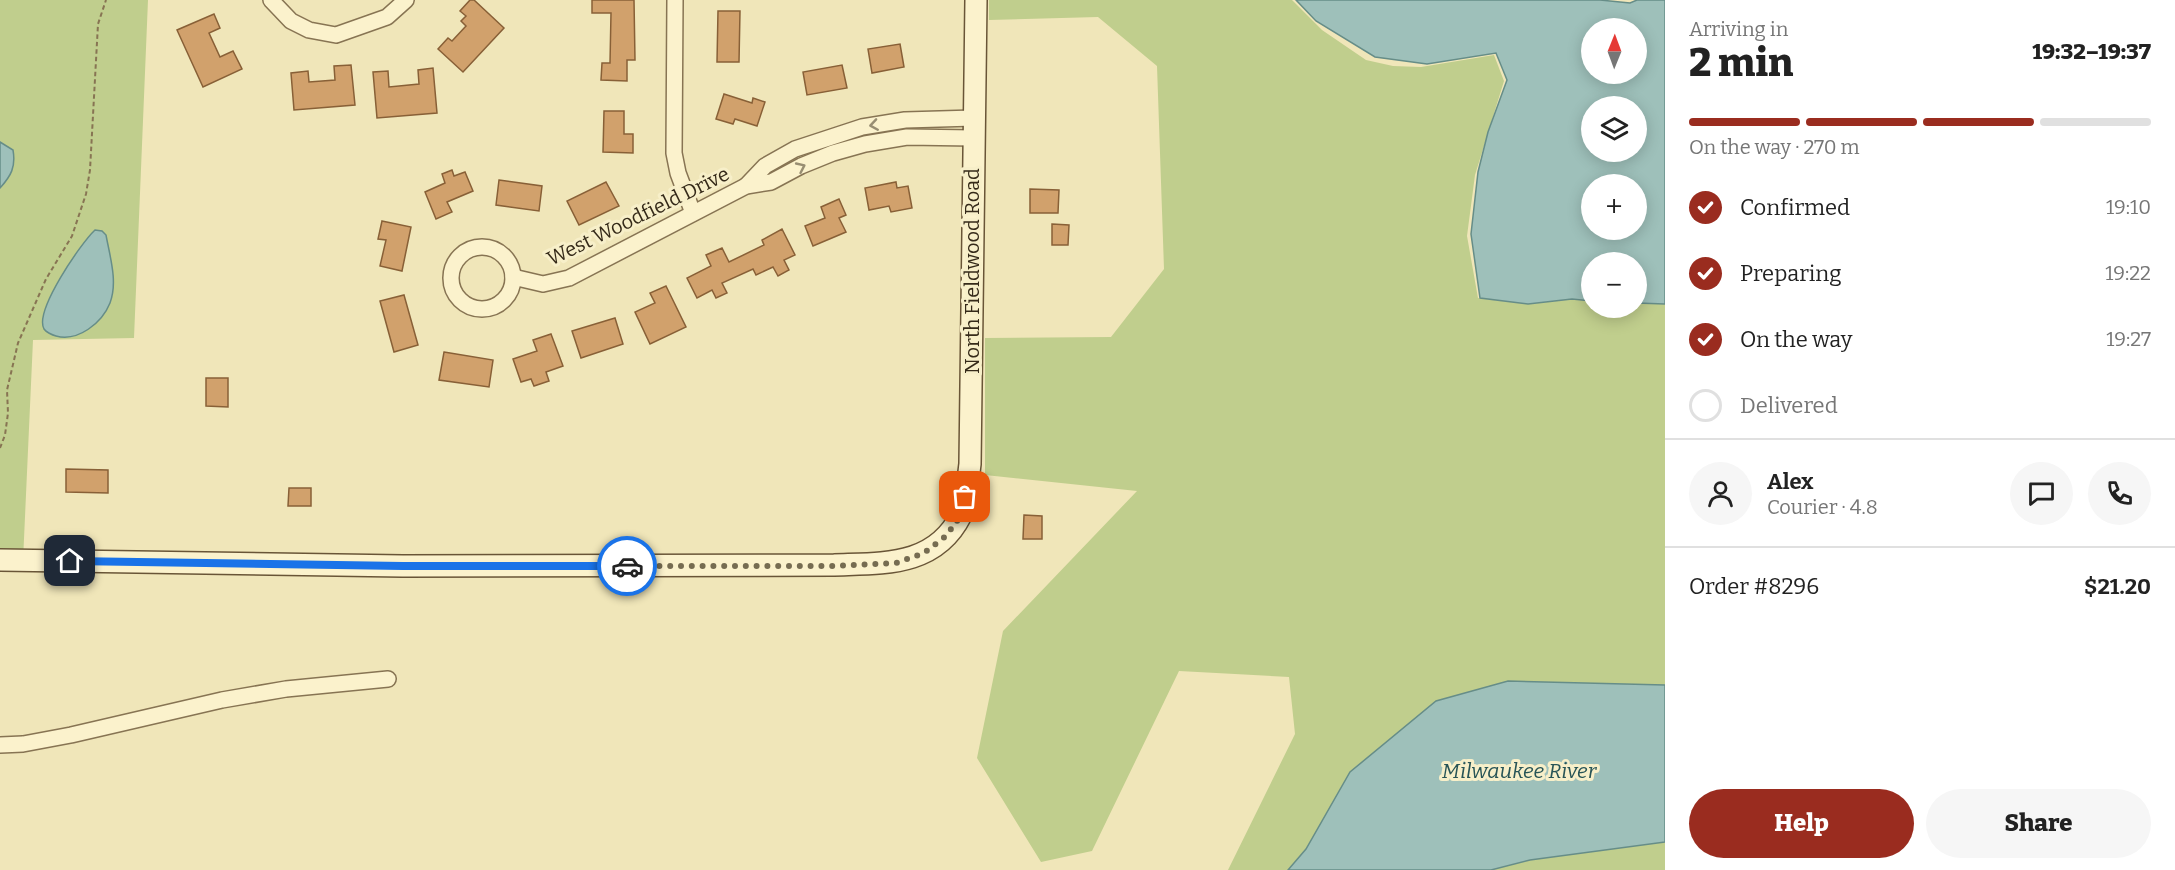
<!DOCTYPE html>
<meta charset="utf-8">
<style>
:root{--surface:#fff;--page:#f6f6f6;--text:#222;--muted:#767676;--line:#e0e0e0;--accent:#9a2c1f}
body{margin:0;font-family:Bitter,serif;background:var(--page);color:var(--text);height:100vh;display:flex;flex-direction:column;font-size:22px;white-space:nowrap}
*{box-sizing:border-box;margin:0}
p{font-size:20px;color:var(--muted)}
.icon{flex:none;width:33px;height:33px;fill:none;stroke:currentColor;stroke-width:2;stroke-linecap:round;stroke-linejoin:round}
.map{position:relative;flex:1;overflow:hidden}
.side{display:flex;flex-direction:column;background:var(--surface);width:510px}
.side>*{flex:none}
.needle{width:39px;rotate:1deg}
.fabs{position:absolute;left:1581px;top:18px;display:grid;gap:12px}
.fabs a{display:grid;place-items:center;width:66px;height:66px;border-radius:50%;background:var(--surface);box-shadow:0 3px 15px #0003;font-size:30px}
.pin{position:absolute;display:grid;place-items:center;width:51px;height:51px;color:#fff;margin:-26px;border-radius:12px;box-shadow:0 3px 9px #0006}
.courier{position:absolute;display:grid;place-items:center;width:60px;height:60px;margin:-30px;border:4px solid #1a73e8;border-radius:50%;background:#fff;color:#222;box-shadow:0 2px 8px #0007}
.summary em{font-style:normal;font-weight:800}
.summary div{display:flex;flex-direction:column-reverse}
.summary{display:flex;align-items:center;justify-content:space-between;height:102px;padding:0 24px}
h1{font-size:39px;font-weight:800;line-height:45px}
.bar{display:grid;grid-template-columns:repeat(4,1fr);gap:9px 6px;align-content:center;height:72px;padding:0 24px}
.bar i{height:8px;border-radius:4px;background:var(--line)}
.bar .current{background:var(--accent)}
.bar p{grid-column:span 4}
.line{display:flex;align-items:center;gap:15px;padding:0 24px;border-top:2px solid var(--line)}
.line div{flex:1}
.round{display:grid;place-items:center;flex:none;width:63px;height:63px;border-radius:32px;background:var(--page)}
ol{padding:0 24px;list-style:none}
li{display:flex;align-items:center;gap:18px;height:66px}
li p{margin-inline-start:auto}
li .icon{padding:6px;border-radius:50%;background:var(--accent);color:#fff;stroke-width:4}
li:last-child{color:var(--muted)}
li i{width:33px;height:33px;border:3px solid var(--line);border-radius:50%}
.action{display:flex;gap:12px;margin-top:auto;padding:12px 24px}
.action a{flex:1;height:69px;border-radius:36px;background:var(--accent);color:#fff;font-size:24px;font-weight:800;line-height:69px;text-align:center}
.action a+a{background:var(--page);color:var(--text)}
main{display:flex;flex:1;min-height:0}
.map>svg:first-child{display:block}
.green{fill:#c0ce8d}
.water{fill:#9ec0ba;stroke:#668d88;stroke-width:1.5;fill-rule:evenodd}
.building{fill:#d1a16c;stroke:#886037;stroke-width:1.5}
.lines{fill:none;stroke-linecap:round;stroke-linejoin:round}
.street-casing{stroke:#877453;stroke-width:18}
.secondary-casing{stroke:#695537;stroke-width:24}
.path{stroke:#877453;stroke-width:2;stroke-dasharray:4.5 3;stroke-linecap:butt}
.street{stroke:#fbf2cc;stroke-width:15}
.secondary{stroke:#fbf2cc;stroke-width:21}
.oneway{stroke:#988e72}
.done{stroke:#766c51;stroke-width:6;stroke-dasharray:0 10.8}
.route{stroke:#1a73e8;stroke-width:8}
.labels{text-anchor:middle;stroke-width:6;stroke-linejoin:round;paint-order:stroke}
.street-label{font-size:20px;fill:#352a19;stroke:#f7efc9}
.water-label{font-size:21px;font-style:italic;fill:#275456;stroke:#f7efc9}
</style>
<main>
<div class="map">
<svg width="1665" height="870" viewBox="0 0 1665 870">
<rect width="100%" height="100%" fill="#f0e6b9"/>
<g class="green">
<polygon points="0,0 148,0 134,338 33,340 23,561 0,560"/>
<polygon points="989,0 1292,0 1322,30 1366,60 1393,66 1421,67 1494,55 1504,81 1475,175 1467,236 1478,298 1528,304 1572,299 1591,301 1592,308 1636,308 1637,303 1665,304 1665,685 1508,681 1306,849 1288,870 1228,870 1295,734 1289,677 1179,671 1092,851 1041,862 977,758 1003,631 1137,491 985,475 985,338 1111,337 1164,269 1157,66 1098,17 989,20"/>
<polygon points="1665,842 1665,870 1491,870 1530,860"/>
</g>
<g class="water">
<path d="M1296,0H1600L1630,3L1637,0H1665V304L1637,303L1636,262H1592L1591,301L1572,299L1528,304L1480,298L1471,234L1478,172L1488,132L1507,80L1496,53L1427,64L1375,57L1316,21ZM1636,28V74H1592V28ZM1636,106V152H1592V106ZM1592,184H1636V230H1592Z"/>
<path d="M0,142L13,150C16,167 11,176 0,188Z"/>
<path d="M95,230L102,231L106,235C110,257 118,282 110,303C102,323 78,342 56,336C52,335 46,332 44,329C34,311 81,243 95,230Z"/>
<polygon points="1508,681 1665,685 1665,842 1530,860 1491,870 1288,870 1306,849 1350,772 1436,701"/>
</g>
<g class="building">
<polygon points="470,0 474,0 504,28 463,72 438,49 448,38 452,41 466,26 461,21 466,16 460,11"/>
<polygon points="592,0 634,0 635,60 627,60 627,81 601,80 602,63 610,63 611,13 592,13"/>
<polygon points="718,11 740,11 739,62 717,62"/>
<polygon points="214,14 220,28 209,33 220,57 233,51 242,69 203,87 177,30"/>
<polygon points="900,44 904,67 872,73 868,49"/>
<polygon points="351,65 355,105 294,110 291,73 308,71 309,82 335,80 334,66"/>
<polygon points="842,65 847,88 807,95 803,72"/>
<polygon points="433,68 437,113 377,118 373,72 388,71 389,87 419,84 418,70"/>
<polygon points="724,94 752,103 753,98 765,102 757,126 735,119 733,124 716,119"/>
<polygon points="604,111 624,111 624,134 633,134 633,153 603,152"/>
<polygon points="452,170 454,176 465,172 473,191 447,202 452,212 436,219 425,192 445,183 442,174"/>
<polygon points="499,180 542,186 539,211 496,205"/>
<polygon points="606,182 619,206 579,225 567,201"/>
<polygon points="896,182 897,188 908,186 912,208 891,212 889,206 869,210 865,188"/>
<polygon points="1030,189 1059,190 1058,213 1030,213"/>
<polygon points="839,199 846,215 839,218 846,232 813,246 805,226 825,218 821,207"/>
<polygon points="382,221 411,227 402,271 380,266 386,240 378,239"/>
<polygon points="1052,224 1069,225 1068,245 1052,245"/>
<polygon points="782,229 795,255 784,260 789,270 778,276 773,267 756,275 753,269 722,283 727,293 716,298 712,290 697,298 687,278 711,266 706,255 722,248 729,262 764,245 762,240"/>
<polygon points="666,286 686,327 650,344 635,312 655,303 650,293"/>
<polygon points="404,295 418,345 394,352 380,301"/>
<polygon points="615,318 623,344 581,358 572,331"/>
<polygon points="551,334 563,366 546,372 549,381 534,386 531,379 521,382 513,359 537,351 533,340"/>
<polygon points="444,352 493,360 489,387 439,380"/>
<polygon points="206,378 228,378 228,407 206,406"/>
<polygon points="66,469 108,470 108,493 66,492"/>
<polygon points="289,488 311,488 311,506 288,506"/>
<polygon points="1024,515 1042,516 1042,539 1023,539"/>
</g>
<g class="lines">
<defs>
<g id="street">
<polyline points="271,0 291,21 309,30 336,35 387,17 406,0"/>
<polyline points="675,0 674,153 678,173 693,213"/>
<polyline points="746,186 765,166 795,149 862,127 905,120 974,118"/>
<circle cx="482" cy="278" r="31"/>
<polyline points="513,277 543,284 569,278 746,186 771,182 801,166 833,153 865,144 907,137 973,138"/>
<polyline points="0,745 23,744 71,735 222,700 286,689 388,679"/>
</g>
<path id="secondary" d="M0,560L403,566L834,565C883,563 935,567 961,515C967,503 968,478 970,464L976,0"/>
</defs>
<use href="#street" class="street-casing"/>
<use href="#secondary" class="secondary-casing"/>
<polyline class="path" points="0,448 5,435 8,413 7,390 18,343 46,279 72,236 86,194 90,170 98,24 106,0"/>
<use href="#street" class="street"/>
<use href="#secondary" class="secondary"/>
</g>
<defs><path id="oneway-chevron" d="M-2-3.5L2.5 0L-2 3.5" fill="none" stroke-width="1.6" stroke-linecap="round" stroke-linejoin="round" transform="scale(1.5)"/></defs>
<g class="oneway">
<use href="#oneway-chevron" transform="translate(874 125) rotate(171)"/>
<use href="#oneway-chevron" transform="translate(801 167) rotate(-25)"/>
</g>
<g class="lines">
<polyline class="done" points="627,566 834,566 896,563 924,553 946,536 962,514 965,497"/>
<polyline class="route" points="70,561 403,566 627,566"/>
</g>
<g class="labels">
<g class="street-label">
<text transform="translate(638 216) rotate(-26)" y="7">West Woodfield Drive</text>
<text transform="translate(972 271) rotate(-90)" y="7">North Fieldwood Road</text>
</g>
<g class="water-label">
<text x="1519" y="778">Milwaukee River</text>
</g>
</g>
</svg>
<div class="fabs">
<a><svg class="needle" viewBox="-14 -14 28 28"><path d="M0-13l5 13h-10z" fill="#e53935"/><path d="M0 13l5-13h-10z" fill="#767676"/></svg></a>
<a><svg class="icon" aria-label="layers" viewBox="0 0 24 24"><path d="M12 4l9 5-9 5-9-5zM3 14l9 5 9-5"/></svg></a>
<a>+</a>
<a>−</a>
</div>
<div class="pin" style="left:965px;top:497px;background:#ea580c"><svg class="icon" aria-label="bag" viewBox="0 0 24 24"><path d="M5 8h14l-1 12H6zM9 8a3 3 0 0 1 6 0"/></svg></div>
<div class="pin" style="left:70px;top:561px;background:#1f2937"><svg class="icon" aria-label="home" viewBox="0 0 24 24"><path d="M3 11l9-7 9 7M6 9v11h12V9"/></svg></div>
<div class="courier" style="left:627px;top:566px"><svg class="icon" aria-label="car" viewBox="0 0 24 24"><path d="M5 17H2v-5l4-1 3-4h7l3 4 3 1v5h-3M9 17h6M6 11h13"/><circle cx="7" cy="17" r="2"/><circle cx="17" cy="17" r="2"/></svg></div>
</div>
<section class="side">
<div class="summary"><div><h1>2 min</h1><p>Arriving in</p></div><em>19:32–19:37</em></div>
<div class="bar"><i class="current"></i><i class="current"></i><i class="current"></i><i></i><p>On the way · 270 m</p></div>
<ol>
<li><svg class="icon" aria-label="check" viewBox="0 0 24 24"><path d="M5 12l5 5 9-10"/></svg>Confirmed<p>19:10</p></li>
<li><svg class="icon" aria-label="check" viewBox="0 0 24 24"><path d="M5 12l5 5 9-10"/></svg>Preparing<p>19:22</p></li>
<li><svg class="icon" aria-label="check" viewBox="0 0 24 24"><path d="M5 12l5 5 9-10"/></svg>On the way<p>19:27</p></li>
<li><i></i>Delivered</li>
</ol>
<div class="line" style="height:108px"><a class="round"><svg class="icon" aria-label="person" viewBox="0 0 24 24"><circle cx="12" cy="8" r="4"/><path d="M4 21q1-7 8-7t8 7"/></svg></a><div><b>Alex</b><p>Courier · 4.8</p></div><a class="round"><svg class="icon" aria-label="chat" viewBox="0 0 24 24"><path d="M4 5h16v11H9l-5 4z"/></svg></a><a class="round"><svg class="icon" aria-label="phone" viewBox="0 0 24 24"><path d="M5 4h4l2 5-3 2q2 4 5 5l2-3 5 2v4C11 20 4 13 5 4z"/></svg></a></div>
<div class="line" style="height:78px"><div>Order #8296</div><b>$21.20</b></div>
<div class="action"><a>Help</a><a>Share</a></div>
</section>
</main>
